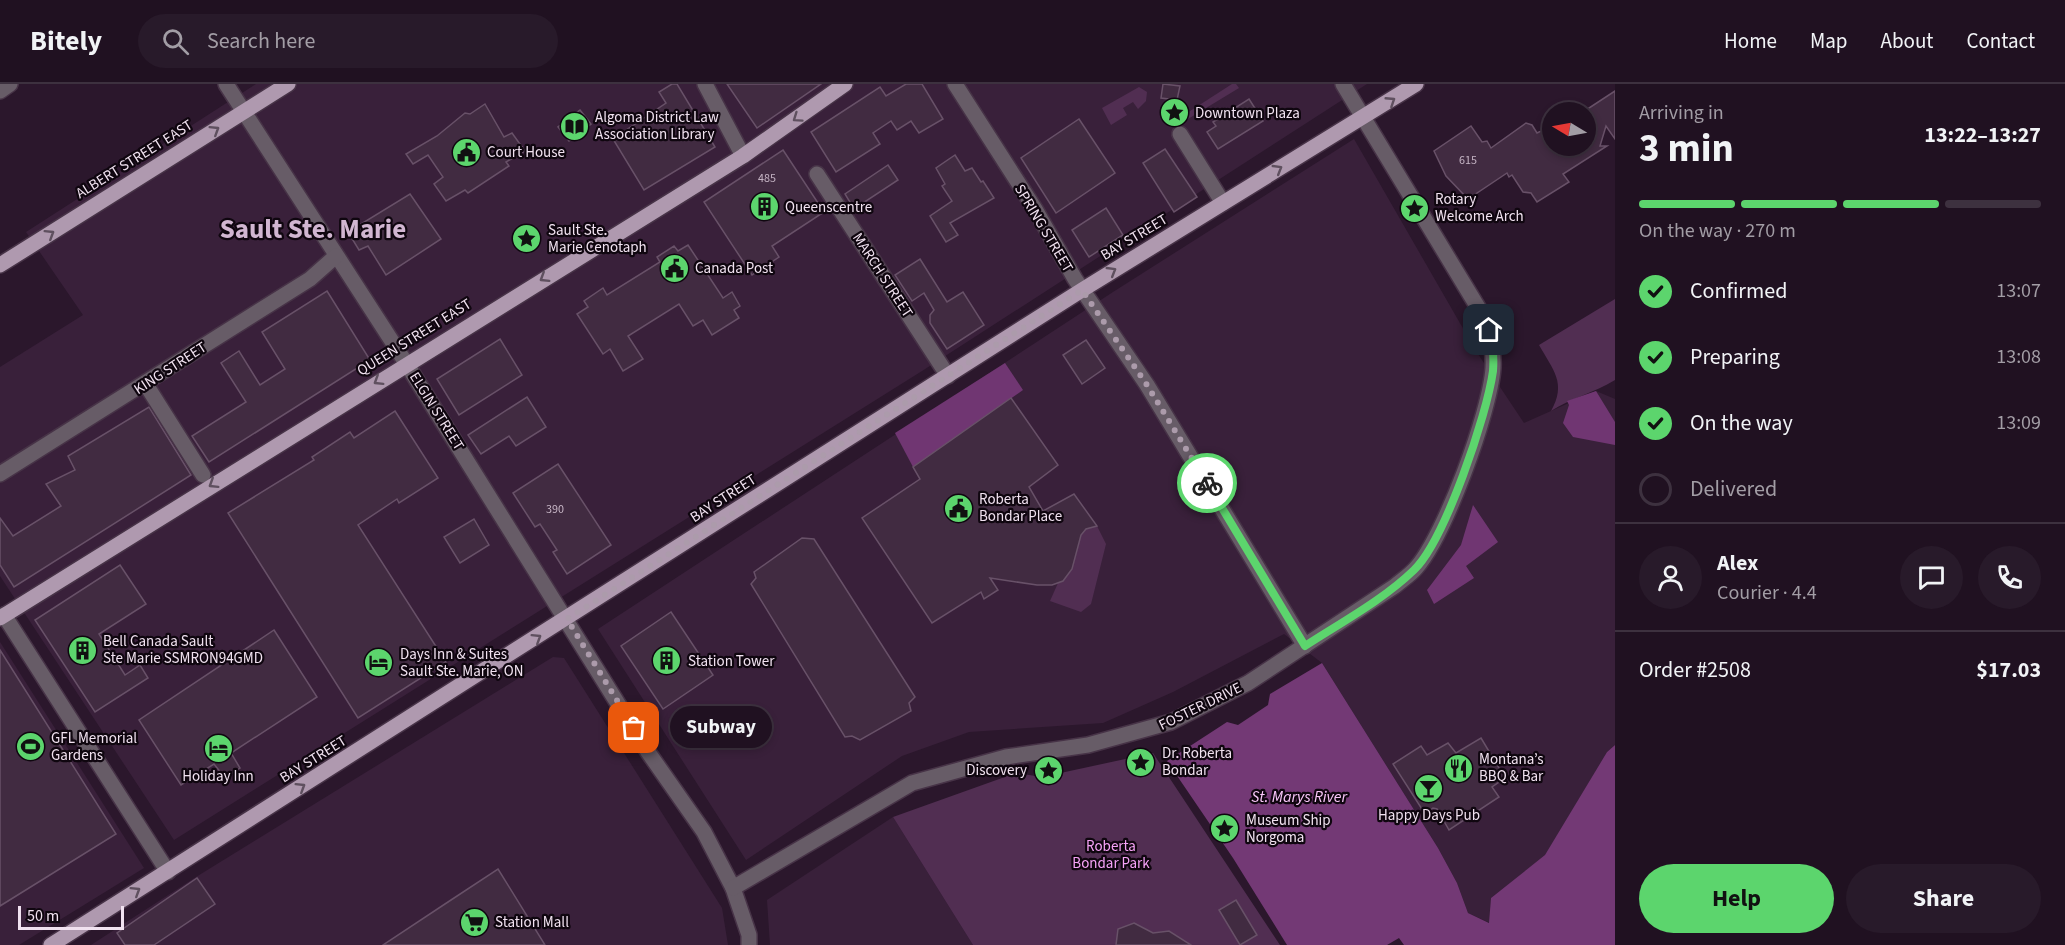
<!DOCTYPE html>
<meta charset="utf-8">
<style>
:root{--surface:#201121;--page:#281a2a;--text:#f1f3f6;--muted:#a29da5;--line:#3d313f;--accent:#5cd56d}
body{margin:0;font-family:"Source Sans 3",sans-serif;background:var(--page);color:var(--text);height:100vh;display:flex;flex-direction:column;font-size:22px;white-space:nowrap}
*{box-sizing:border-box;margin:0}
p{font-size:20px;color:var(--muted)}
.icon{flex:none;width:33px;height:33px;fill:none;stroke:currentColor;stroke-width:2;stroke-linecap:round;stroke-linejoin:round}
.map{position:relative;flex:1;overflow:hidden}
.panel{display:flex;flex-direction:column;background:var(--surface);width:450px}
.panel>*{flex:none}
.needle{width:39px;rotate:280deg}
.fabs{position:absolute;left:1542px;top:18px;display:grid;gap:12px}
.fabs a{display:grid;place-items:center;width:54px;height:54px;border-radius:50%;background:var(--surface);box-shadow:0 3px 9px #0003,0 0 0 2px var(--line);font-size:30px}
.scale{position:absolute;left:18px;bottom:15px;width:106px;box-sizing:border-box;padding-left:6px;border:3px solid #f1e2f0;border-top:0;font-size:16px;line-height:21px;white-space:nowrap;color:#f1e2f0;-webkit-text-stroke:4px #0f060f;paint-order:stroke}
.pin{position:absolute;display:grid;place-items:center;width:51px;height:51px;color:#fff;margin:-26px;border-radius:12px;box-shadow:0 3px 9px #0006}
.courier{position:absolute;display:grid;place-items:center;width:60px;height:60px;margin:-30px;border:4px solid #5cd56d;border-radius:50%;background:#fff;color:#222;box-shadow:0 2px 8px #0007}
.bubble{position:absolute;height:42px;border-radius:21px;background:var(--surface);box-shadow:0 3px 9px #0003,0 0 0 2px var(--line);font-size:20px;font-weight:700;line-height:42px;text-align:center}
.overview em{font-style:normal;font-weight:700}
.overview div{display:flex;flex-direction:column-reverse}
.overview{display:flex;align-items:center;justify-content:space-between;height:102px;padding:0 24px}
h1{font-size:39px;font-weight:700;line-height:45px}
.bar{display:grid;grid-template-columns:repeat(4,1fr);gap:9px 6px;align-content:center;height:72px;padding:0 24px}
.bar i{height:8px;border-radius:4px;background:var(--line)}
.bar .active{background:var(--accent)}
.bar p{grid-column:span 4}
.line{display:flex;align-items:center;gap:15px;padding:0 24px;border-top:2px solid var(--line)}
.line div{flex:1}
.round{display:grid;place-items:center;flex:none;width:63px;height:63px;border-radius:32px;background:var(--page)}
ol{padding:0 24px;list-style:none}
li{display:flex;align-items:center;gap:18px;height:66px}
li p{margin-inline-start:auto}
li .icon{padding:6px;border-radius:50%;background:var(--accent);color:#111;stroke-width:4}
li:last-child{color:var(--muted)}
li i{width:33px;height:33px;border:3px solid var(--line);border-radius:50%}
.action{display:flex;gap:12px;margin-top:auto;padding:12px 24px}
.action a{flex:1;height:69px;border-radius:36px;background:var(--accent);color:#111;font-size:24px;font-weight:700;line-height:69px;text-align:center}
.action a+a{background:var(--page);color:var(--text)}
header{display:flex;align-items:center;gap:36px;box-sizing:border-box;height:84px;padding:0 30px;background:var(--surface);border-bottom:2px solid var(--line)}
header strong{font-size:28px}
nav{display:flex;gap:33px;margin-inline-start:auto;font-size:21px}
.search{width:420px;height:54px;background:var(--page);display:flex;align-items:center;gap:15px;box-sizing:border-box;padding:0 21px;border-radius:33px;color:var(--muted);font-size:22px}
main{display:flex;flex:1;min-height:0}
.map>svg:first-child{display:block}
.built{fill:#39203a}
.green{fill:#512e52}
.forest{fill:#703672}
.water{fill:#733975}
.building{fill:#412b41;stroke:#685168;stroke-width:1.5}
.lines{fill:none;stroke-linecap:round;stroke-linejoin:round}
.minor-casing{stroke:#473347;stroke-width:18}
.major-casing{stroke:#473347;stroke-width:18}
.minor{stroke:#675c67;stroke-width:15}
.major{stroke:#af99af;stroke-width:15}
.oneway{stroke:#5f505f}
.done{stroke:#ac9bab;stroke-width:6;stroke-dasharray:0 10.8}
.route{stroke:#5cd56d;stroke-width:8}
.labels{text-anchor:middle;stroke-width:4.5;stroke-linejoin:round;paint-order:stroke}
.number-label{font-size:12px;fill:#c5b4c4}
.poi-label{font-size:15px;fill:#f1e2f0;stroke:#0f060f;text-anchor:start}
.street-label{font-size:15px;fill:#f1e2f0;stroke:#0f060f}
.park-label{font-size:15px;fill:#f7a3f8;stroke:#0f060f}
.water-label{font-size:16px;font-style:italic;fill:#fbc8fb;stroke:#0f060f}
.town-label{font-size:27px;font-weight:bold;fill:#d1b6d1;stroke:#0f060f}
</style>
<header>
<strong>Bitely</strong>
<div class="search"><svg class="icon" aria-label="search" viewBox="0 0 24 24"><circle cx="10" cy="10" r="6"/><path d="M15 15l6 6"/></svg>Search here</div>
<nav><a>Home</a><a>Map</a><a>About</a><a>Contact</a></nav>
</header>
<main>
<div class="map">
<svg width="1615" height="861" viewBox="0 0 1615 861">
<rect width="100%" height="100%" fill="#2b172c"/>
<g class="built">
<polygon points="256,0 1367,0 922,287 174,756 0,492 0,283 83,231 26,148"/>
<polygon points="1354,55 1476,267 1524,339 1596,307 1615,315 1615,661 1607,668 1545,772 1491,814 1490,839 1468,829 1457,799 1438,764 1322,579 1284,550 1173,608 1103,639 969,648 902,672 746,776 598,545 1113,208"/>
<polygon points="0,558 144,784 19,861 0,861"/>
<polygon points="553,573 564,574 722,824 728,861 91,861 196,793"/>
<polygon points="893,733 973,861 770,861 767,816"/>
</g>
<g class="green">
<polygon points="1232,0 1236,0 1239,4 1183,38 1187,29"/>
<polygon points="1139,3 1147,8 1146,17 1138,25 1133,18 1123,24 1127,31 1111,41 1102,24"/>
<path d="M1615,215V296C1594,309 1571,314 1551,327C1567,299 1553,286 1539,261Z"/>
<polygon points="1097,442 1106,460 1091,520 1081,528 1050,517 1058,499 1072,485 1081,451 1086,445"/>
<polygon points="1153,669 1280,861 973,861 893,733 1016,689 1042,693"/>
</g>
<g class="forest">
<polygon points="1005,279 1023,306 913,383 895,349"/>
<polygon points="1596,307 1615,338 1615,361 1573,353 1563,339 1569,321 1567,317"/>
<polygon points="1473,421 1498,458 1466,482 1474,494 1434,520 1427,506 1461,461"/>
</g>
<polygon class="water" points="1322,579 1438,764 1457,799 1468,829 1489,839 1491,814 1545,771 1607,668 1615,661 1615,861 1404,861 1399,854 1387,861 1287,861 1233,774 1167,677 1227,638 1238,641 1268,621 1270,610"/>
<g class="building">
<polygon points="672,0 677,0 715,63 644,106 613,55 666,19 659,8"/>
<polygon points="727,0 821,0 757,44"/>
<polygon points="906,0 922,0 943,35 919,49 911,37 897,46 891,37 873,49 880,60 836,88 811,48 880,3 886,12"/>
<polygon points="1163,0 1180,2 1177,16 1161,14"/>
<polygon points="1615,7 1615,55 1606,42 1600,62 1607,62 1563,90 1569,98 1537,118 1531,109 1523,108 1512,91 1509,93 1507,89 1468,115 1446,92 1434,67 1471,42 1482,58 1487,57 1491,64 1526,39 1532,41 1537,49 1552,42 1552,62 1586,62 1586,26"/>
<polygon points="1249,15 1263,37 1218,65 1207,48 1216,42 1213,38"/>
<polygon points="485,20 504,53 512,49 525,67 506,78 509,82 468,109 465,106 446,117 434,100 443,93 428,71 413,80 406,70 437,52 465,29 470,30"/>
<polygon points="580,26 591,40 569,57 558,43"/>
<polygon points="1079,35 1115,89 1056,129 1021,74"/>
<polygon points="1165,65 1197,113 1174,128 1143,79"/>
<polygon points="783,66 824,128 772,162 779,173 752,191 704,118"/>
<polygon points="955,71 965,87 972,84 981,98 983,97 994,114 950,139 958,151 946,158 930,132 952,117 942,102 945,100 936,84"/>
<polygon points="888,81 898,96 854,125 845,110"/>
<polygon points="410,110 441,155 386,191 368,162 359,166 348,148"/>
<polygon points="1106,124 1123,151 1089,173 1072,146"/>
<polygon points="688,161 723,214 732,208 740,222 734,226 739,234 712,251 703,236 693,242 679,220 628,252 643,275 623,287 610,265 603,270 577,230 588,223 584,217 603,204 607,211 660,178 657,173 674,162 678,167"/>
<polygon points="920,175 947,218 963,208 984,241 947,265 930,239 930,231 934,226 924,209 912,217 895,191"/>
<polygon points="327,207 370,276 209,378 192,352 246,318 221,279 239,267 260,301 285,285 262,248"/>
<polygon points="500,255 522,291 459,331 437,295"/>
<polygon points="1086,256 1105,284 1082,300 1063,271"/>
<polygon points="527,313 546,343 516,362 509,352 481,370 468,351"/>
<polygon points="1011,314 1058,381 1029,403 1043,427 1074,410 1097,442 1086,445 1081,451 1072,485 1063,497 1052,501 1037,501 990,494 998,506 984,515 981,508 932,539 862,434 920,395 913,383"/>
<polygon points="149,323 191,391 14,503 0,481 0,434 13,452 61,422 46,400 75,386 68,372"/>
<polygon points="395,327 438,394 399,419 397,415 358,441 446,578 358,634 228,429 314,376 312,373 350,348 354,354"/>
<polygon points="558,380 611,461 567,490 553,468 557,466 540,440 535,443 513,409"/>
<polygon points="474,435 489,461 460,479 444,453"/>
<polygon points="802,454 814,455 915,613 909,619 911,627 860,656 852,652 845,653 751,500 756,494 754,488"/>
<polygon points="120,481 146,520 99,550 125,591 140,581 148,594 95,628 35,536"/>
<polygon points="671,528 713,591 663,625 621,562"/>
<polygon points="274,546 317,613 231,669 240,684 225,694 214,680 181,701 139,636"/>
<polygon points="0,566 116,750 0,822"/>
<polygon points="1481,654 1505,694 1492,703 1499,713 1449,746 1437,725 1433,724 1425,730 1393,680 1421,662 1427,671 1448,659 1456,669"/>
<polygon points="498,785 545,861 383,861 451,816"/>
<polygon points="197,794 215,820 154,861 125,861 117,849"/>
<polygon points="1236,816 1257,851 1240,861 1219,826"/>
<polygon points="1134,839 1153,849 1169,847 1191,861 1116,861 1118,845"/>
</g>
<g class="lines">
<defs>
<g id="minor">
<polyline points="226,0 406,279 648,668 704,748 733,804 749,851 749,861"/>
<polyline points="705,0 743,72"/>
<polyline points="955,0 1035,125 1075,195 1147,301 1305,562"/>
<polyline points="0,7 10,0"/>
<polyline points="1180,50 1223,119"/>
<polyline points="817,90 948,292"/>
<polyline points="145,299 203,391"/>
<polyline points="0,390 310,195 336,172"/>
<polyline points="4,531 168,788"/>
<path d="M733,804L912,699L1006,673L1088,661L1171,638L1248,599L1395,502C1402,496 1410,491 1416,484C1445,451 1490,328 1493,284C1494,266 1491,252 1485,235L1343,0"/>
</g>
<g id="major">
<polyline points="0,181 288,0"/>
<polyline points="0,534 743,72 845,0"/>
<polyline points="51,861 1082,206 1416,0"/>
</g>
</defs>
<use href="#minor" class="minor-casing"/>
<use href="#major" class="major-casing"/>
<use href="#minor" class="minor"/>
<use href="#major" class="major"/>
</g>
<defs><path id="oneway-chevron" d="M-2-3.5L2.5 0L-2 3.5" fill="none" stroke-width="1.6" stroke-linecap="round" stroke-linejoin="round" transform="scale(1.5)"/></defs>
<g class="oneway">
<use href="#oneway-chevron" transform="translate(1391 17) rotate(-33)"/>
<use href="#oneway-chevron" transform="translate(797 34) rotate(145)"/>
<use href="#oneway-chevron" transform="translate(215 46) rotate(-32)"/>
<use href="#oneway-chevron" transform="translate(1278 85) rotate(-31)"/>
<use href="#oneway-chevron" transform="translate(50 150) rotate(-32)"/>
<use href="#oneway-chevron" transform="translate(1112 187) rotate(-31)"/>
<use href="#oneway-chevron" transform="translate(544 194) rotate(148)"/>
<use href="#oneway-chevron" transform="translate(378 297) rotate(148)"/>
<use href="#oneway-chevron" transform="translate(213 400) rotate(148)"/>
<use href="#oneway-chevron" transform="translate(537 554) rotate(-32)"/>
<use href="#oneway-chevron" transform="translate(301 703) rotate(-32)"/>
<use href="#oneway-chevron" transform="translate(136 807) rotate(-32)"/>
</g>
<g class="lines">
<polyline class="done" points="634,644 567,535 1082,206 1147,301 1207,399"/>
<path class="route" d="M1207,399L1305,562C1342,538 1383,516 1414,486C1445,456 1487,331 1493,287C1494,273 1493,259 1489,246"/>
</g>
<defs>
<symbol id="sight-disc" viewBox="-11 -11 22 22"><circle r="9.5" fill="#5cd56d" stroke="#0f060f"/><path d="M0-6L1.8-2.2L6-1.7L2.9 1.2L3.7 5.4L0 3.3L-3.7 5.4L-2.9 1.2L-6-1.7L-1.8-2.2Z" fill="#111"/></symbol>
<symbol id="library-disc" viewBox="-11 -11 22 22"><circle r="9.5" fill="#5cd56d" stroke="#0f060f"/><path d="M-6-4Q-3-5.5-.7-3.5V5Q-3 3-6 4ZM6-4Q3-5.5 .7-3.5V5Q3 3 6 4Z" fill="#111"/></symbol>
<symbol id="civic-disc" viewBox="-11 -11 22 22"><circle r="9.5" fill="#5cd56d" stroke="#0f060f"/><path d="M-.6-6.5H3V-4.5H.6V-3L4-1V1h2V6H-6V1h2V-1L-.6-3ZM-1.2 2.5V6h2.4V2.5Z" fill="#111"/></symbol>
<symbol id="building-disc" viewBox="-11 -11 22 22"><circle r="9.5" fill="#5cd56d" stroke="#0f060f"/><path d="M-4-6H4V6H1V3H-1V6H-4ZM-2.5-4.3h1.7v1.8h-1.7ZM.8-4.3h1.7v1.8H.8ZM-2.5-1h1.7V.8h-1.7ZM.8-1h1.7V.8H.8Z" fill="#111"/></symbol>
<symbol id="hotel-disc" viewBox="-11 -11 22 22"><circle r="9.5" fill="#5cd56d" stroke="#0f060f"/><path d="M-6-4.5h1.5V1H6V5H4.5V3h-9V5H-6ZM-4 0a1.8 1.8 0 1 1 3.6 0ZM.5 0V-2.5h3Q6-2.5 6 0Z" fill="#111"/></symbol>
<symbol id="stadium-disc" viewBox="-11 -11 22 22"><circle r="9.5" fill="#5cd56d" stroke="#0f060f"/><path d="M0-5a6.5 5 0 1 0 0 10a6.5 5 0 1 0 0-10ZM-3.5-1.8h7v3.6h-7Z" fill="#111"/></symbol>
<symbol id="restaurant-disc" viewBox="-11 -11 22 22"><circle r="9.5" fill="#5cd56d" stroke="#0f060f"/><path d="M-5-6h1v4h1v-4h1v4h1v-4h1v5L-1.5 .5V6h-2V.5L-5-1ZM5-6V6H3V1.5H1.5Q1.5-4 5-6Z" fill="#111"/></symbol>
<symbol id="bar-disc" viewBox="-11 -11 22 22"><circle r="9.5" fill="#5cd56d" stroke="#0f060f"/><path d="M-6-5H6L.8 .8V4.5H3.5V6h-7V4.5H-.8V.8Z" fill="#111"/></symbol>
<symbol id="supermarket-disc" viewBox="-11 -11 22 22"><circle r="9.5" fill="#5cd56d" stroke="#0f060f"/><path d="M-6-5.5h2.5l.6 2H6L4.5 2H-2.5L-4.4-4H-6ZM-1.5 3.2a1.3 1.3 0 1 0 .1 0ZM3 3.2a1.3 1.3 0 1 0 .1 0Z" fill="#111"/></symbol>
</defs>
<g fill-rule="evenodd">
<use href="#sight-disc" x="1158" y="12" width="33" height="33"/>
<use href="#library-disc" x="558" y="26" width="33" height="33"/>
<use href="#civic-disc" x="450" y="52" width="33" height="33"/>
<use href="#building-disc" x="748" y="106" width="33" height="33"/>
<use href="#sight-disc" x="1398" y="108" width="33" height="33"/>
<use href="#sight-disc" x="510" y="138" width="33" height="33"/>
<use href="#civic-disc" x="658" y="168" width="33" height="33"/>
<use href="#civic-disc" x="942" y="408" width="33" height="33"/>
<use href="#building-disc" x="66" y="550" width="33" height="33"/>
<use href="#building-disc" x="650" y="560" width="33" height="33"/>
<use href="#hotel-disc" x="362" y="562" width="33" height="33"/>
<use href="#stadium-disc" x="14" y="646" width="33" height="33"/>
<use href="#hotel-disc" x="202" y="648" width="33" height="33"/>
<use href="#sight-disc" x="1124" y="662" width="33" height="33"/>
<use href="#restaurant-disc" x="1442" y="668" width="33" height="33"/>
<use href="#sight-disc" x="1032" y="670" width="33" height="33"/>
<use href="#bar-disc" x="1412" y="688" width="33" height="33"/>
<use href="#sight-disc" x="1208" y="728" width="33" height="33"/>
<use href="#supermarket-disc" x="458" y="822" width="33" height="33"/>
</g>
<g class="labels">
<g class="number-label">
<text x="1468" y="80">615</text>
<text x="767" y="98">485</text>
<text x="555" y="429">390</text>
</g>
<g class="poi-label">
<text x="1195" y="34">Downtown Plaza</text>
<text x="595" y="38">Algoma District Law<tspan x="595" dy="17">Association Library</tspan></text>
<text x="487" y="73">Court House</text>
<text x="1435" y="120">Rotary<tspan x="1435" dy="17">Welcome Arch</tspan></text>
<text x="785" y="128">Queenscentre</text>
<text x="548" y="151">Sault Ste.<tspan x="548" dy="17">Marie Cenotaph</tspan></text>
<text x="695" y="189">Canada Post</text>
<text x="979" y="420">Roberta<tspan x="979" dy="17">Bondar Place</tspan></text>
<text x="103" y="562">Bell Canada Sault<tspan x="103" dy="17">Ste Marie SSMRON94GMD</tspan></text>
<text x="400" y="575">Days Inn &amp; Suites<tspan x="400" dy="17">Sault Ste. Marie, ON</tspan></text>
<text x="688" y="582">Station Tower</text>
<text x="51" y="659">GFL Memorial<tspan x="51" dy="17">Gardens</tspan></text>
<text x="1162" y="674">Dr. Roberta<tspan x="1162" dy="17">Bondar</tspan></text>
<text x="1479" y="680">Montana’s<tspan x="1479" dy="17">BBQ &amp; Bar</tspan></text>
<text x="1027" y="691" text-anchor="end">Discovery</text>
<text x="218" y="697" text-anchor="middle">Holiday Inn</text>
<text x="1429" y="736" text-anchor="middle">Happy Days Pub</text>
<text x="1246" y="741">Museum Ship<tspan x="1246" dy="17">Norgoma</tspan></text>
<text x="495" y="843">Station Mall</text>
</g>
<g class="street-label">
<text transform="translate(134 75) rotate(-32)" y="5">ALBERT STREET EAST</text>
<text transform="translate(1044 144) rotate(59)" y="5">SPRING STREET</text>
<text transform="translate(1134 153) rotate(-31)" y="5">BAY STREET</text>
<text transform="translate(883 191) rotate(57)" y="5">MARCH STREET</text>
<text transform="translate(414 253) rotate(-32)" y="5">QUEEN STREET EAST</text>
<text transform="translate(170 284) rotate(-33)" y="5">KING STREET</text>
<text transform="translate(437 327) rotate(58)" y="5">ELGIN STREET</text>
<text transform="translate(723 414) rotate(-33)" y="5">BAY STREET</text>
<text transform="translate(1200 622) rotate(-26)" y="5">FOSTER DRIVE</text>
<text transform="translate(313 675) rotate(-32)" y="5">BAY STREET</text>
</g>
<g class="park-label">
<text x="1111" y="767">Roberta<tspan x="1111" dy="17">Bondar Park</tspan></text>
</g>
<g class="water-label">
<text x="1299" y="718">St. Marys River</text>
</g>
<g class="town-label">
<text x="313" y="154">Sault Ste. Marie</text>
</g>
</g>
</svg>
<div class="fabs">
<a><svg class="needle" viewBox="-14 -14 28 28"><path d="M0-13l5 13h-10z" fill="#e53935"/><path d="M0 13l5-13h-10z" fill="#a29da5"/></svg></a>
</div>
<div class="scale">50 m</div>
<div class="pin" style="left:634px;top:644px;background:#ea580c"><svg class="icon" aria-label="bag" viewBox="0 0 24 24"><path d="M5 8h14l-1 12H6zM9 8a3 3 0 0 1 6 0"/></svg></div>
<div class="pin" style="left:1489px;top:246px;background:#1f2937"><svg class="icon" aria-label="home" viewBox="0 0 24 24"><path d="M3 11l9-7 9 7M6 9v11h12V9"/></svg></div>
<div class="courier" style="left:1207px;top:399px"><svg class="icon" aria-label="bike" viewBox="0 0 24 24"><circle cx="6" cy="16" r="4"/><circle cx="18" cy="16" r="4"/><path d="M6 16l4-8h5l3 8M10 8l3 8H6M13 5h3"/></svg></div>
<div class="bubble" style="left:670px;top:622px;width:102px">Subway</div>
</div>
<section class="panel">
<div class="overview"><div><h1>3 min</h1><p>Arriving in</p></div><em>13:22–13:27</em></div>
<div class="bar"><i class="active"></i><i class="active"></i><i class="active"></i><i></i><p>On the way · 270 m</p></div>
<ol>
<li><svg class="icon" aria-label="check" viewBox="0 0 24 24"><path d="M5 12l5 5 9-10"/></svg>Confirmed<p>13:07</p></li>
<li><svg class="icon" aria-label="check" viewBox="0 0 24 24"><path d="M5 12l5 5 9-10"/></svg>Preparing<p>13:08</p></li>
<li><svg class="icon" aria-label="check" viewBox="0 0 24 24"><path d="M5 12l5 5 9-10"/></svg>On the way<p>13:09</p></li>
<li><i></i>Delivered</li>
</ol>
<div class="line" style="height:108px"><a class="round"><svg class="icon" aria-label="person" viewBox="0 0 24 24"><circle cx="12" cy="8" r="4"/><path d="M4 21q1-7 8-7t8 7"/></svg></a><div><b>Alex</b><p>Courier · 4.4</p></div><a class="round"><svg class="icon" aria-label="chat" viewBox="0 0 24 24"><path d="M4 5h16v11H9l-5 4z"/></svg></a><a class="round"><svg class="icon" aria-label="phone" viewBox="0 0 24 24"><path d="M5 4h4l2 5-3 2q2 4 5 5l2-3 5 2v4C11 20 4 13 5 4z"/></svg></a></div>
<div class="line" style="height:78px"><div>Order #2508</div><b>$17.03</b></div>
<div class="action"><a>Help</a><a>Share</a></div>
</section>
</main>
